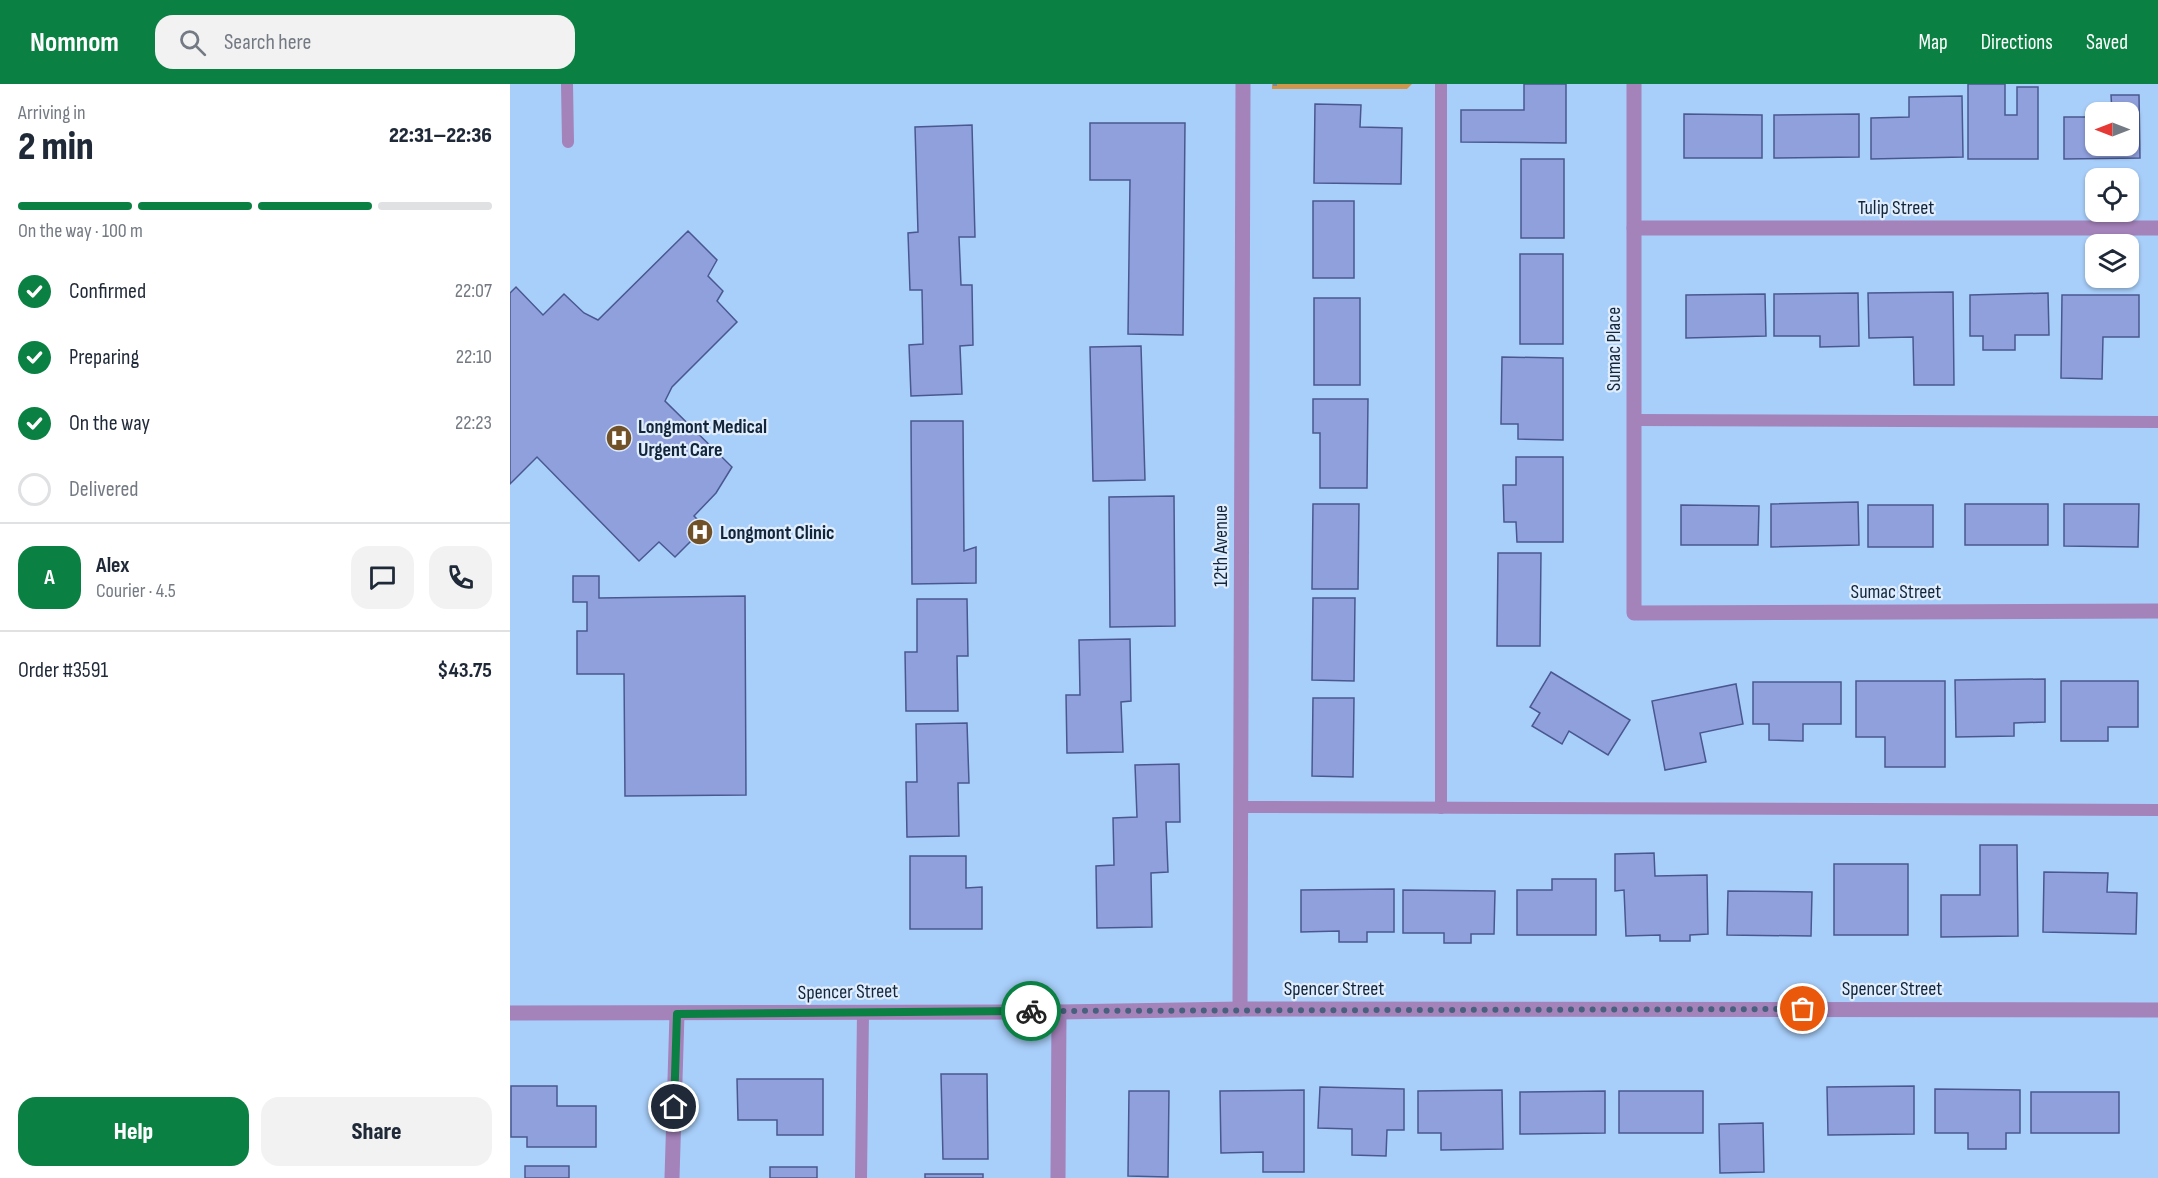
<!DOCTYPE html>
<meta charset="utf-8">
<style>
:root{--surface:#fff;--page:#f2f2f3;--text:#1f2937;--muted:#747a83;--line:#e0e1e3;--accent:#0b8043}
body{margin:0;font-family:"Sofia Sans Condensed",sans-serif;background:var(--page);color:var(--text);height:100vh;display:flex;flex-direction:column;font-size:22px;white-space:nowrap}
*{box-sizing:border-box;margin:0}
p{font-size:20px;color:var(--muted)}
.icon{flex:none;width:33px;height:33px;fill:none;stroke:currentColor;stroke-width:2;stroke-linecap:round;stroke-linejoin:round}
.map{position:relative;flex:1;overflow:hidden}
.drawer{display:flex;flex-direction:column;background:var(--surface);width:510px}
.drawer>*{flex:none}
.needle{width:39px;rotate:270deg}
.tools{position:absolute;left:1575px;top:18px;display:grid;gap:12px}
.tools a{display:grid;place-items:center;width:54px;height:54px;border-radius:12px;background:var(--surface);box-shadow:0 2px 4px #0004;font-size:30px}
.pin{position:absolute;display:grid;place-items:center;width:51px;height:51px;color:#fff;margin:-26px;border:3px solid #fff;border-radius:50%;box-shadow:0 2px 6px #0007}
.courier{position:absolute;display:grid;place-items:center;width:60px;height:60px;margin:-30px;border:4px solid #0b8043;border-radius:50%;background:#fff;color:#222;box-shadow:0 2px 8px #0007}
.overview em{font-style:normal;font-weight:800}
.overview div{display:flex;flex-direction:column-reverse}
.overview{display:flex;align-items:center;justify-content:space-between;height:102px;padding:0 18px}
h1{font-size:39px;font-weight:800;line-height:45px}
.bar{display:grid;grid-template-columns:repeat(4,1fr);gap:9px 6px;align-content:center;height:72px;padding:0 18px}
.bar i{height:8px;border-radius:4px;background:var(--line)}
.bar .selected{background:var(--accent)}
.bar p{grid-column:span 4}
.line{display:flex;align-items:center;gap:15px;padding:0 18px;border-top:2px solid var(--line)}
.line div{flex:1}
.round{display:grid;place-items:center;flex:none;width:63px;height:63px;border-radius:18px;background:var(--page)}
ol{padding:0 18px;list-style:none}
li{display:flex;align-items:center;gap:18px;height:66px}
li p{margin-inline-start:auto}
li .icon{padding:6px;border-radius:50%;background:var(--accent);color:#fff;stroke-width:4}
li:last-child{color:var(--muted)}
li i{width:33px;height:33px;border:3px solid var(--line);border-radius:50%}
.button{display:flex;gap:12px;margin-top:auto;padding:12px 18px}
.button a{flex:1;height:69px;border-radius:18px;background:var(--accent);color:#fff;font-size:24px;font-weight:800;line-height:69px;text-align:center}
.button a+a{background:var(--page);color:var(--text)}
header{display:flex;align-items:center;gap:36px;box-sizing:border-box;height:84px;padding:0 30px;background:var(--accent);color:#fff}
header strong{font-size:28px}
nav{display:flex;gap:33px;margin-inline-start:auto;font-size:21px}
.search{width:420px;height:54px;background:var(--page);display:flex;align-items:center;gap:15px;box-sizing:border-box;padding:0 21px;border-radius:18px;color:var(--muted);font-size:22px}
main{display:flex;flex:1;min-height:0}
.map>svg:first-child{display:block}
.green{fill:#cf974d}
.building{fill:#8fa0dd;stroke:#4a588f;stroke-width:1.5}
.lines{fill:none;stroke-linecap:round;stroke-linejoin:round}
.path{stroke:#6e8eb0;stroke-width:4;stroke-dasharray:3 3;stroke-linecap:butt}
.lane{stroke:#a482ba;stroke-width:12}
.street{stroke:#a482ba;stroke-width:15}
.done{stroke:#46607d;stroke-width:6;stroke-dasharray:0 10.8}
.route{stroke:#0b8043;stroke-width:8}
.labels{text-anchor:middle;stroke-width:4.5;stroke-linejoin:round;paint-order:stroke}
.street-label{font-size:20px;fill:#122539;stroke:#dfedfe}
.poi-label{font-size:20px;font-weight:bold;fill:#122539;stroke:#dfedfe;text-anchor:start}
</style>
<header>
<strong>Nomnom</strong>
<div class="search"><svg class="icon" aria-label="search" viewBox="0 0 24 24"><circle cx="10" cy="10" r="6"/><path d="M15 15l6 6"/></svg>Search here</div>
<nav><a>Map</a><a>Directions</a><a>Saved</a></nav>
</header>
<main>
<section class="drawer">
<div class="overview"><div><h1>2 min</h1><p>Arriving in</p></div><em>22:31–22:36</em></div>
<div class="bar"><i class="selected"></i><i class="selected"></i><i class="selected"></i><i></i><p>On the way · 100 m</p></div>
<ol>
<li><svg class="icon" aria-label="check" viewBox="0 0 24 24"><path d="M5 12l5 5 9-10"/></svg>Confirmed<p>22:07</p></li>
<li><svg class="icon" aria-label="check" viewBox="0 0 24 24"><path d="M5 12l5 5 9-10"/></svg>Preparing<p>22:10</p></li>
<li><svg class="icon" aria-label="check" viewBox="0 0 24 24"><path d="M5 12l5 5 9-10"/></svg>On the way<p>22:23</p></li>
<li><i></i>Delivered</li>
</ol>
<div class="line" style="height:108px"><b class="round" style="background:var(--accent);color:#fff">A</b><div><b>Alex</b><p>Courier · 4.5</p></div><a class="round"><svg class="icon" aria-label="chat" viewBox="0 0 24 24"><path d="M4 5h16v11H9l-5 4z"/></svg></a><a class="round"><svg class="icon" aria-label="phone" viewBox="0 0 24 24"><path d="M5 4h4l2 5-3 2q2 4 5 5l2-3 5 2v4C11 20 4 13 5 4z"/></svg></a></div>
<div class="line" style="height:78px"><div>Order #3591</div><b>$43.75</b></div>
<div class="button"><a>Help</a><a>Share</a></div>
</section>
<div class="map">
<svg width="1648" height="1094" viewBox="0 0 1648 1094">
<rect width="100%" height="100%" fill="#a8cffa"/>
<polygon class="green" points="762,0 902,0 897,5 762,5"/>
<g class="building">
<polygon points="1014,0 1056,0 1056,59 951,58 951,26 1014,26"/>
<polygon points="1458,0 1495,0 1495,31 1507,31 1507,3 1528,3 1528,75 1458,75"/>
<polygon points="1601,11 1629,11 1630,74 1554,75 1554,33 1586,33 1586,62 1618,62 1618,28 1602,28"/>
<polygon points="1452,12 1453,73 1361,75 1361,34 1399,33 1399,13"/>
<polygon points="805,20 851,21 850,43 892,44 891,100 804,99"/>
<polygon points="1174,30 1252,31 1252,74 1174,74"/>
<polygon points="1349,30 1349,73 1264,74 1264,31"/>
<polygon points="580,39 675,39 673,251 618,250 620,96 580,96"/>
<polygon points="462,41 465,153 449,153 451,201 462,201 463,261 450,262 452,310 401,312 399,261 413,260 412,206 400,206 398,149 408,148 405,43"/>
<rect x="1011" y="75" width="43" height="79"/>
<rect x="803" y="117" width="41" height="77"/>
<polygon points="178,147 207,176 198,192 213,207 207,217 227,238 162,303 155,317 222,383 206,409 184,432 195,443 165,473 149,458 129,477 27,373 0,400 0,209 6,203 33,231 54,210 74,229 88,236"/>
<rect x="1010" y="170" width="43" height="90"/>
<polygon points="1443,208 1444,301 1404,301 1403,253 1359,254 1358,209"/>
<polygon points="1348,209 1349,262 1310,263 1310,252 1264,252 1264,210"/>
<polygon points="1538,209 1539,251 1505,251 1505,266 1473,266 1473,252 1460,252 1460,211"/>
<polygon points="1255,210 1256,252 1176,254 1176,211"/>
<polygon points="1552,211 1629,211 1629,253 1593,253 1592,295 1551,294"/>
<rect x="804" y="214" width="46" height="87"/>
<polygon points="631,262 635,396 583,397 580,263"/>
<polygon points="992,273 1053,274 1053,356 1008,355 1008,340 991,340"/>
<polygon points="803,315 858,315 857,404 810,404 810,349 803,349"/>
<polygon points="401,337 453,337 454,467 466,463 466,499 402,500"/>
<polygon points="1006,373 1053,373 1053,458 1007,458 1006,438 994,438 993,401 1006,401"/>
<polygon points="664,412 665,542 600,543 599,413"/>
<polygon points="1348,418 1349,461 1261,463 1261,420"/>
<polygon points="803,420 849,420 848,505 802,505"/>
<rect x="1455" y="420" width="83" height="41"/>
<polygon points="1554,420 1629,420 1628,463 1554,462"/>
<polygon points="1171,421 1249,422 1248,461 1171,461"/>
<rect x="1358" y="421" width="65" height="42"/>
<polygon points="988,469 1031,469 1030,562 987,562"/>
<polygon points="63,492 89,492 89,514 235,512 236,711 115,712 114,590 67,590 67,547 77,547 77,518 63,518"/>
<polygon points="803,514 845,514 844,597 802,596"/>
<polygon points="407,515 457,515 458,572 447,572 448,627 396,627 395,568 407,568"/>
<polygon points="620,555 621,617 611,618 613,668 557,669 556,611 570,611 569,556"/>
<polygon points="1041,588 1120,636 1098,671 1059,647 1052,660 1022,642 1030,629 1020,623"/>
<polygon points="1535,595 1535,638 1504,639 1504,652 1446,653 1445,596"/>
<polygon points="1346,597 1435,597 1435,683 1375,683 1375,653 1346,653"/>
<polygon points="1551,597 1628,597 1628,643 1598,643 1598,657 1551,657"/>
<polygon points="1243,598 1331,598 1331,640 1293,640 1293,657 1259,656 1259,640 1243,640"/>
<polygon points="1226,600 1233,640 1190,649 1196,678 1155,686 1142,617"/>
<polygon points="803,614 844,614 843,693 802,692"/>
<polygon points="457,639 459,699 448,699 449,752 397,753 396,698 407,698 406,640"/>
<polygon points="669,680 670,738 656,738 658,788 641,789 642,843 587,844 586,782 604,781 603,734 627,733 625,681"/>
<polygon points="1470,761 1507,761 1508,852 1431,853 1431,811 1470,811"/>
<polygon points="1144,769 1145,792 1197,791 1198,850 1180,851 1180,857 1150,857 1150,851 1116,852 1114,806 1105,807 1105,770"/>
<polygon points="400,772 456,772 456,804 472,803 472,845 400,845"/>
<rect x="1324" y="780" width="74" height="71"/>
<polygon points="1534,788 1598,789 1597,808 1627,809 1626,850 1533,848"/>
<polygon points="1042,795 1086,795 1086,851 1007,851 1007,806 1042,806"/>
<polygon points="884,805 884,848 857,848 857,858 829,858 829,847 791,848 791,806"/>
<polygon points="893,806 985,807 984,850 961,850 961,859 934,859 934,849 893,849"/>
<polygon points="1218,807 1302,808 1301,852 1217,851"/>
<polygon points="431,990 477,990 478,1075 433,1075"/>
<polygon points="227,995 313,995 313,1051 267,1051 267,1036 228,1036"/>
<polygon points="1,1002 47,1002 47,1022 86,1022 86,1063 17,1063 17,1053 1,1053"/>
<polygon points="1404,1002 1404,1050 1318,1051 1317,1003"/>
<polygon points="810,1003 894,1005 894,1046 877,1046 876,1072 842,1071 842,1045 808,1044"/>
<polygon points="1425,1005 1510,1006 1510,1049 1496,1049 1496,1065 1458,1065 1458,1049 1425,1049"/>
<polygon points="794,1006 794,1088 753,1088 753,1068 711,1069 710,1007"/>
<polygon points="992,1006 993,1065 931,1066 931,1049 908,1049 908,1007"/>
<polygon points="619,1007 659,1007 658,1093 618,1092"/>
<polygon points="1095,1007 1095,1049 1010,1050 1010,1008"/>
<rect x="1109" y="1007" width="84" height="42"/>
<rect x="1521" y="1008" width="88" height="41"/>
<polygon points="1253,1039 1254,1088 1210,1089 1209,1040"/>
<rect x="15" y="1082" width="44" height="12"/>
<rect x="260" y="1083" width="47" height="11"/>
<rect x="415" y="1090" width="58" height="4"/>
</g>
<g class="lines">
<polyline class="path" points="765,2 765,0"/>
<g class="lane">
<polyline points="57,0 58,58"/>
<polyline points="931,0 931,724"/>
<polyline points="1124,336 1648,338"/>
<polyline points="730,723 1648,726"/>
<polyline points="351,1094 353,928"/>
</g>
<g class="street">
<polyline points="1124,0 1124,529 1648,527"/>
<polyline points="1124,144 1648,144"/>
<polyline points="730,925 733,0"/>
<polyline points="0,929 549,928 730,925 1648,926"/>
<polyline points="162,1094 167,930"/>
<polyline points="548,1094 549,928"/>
</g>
</g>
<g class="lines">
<polyline class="done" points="521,927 1293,925"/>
<polyline class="route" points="164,1023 167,930 521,927"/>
</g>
<defs>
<symbol id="hospital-disc" viewBox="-11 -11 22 22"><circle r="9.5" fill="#715127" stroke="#dfedfe"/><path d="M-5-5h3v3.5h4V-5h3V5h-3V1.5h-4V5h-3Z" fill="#fff"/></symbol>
</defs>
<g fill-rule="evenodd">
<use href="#hospital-disc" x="94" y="339" width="30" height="30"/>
<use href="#hospital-disc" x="175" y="433" width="30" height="30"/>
</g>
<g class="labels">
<g class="street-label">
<text x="1386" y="130">Tulip Street</text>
<text transform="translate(1103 265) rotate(-90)" y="7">Sumac Place</text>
<text transform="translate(710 462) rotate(-90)" y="7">12th Avenue</text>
<text x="1386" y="514">Sumac Street</text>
<text x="824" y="911">Spencer Street</text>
<text x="1382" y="911">Spencer Street</text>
<text transform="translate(338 907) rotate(-1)" y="7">Spencer Street</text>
</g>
<g class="poi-label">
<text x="128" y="349">Longmont Medical<tspan x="128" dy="23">Urgent Care</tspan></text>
<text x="210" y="455">Longmont Clinic</text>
</g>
</g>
</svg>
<div class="tools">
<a><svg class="needle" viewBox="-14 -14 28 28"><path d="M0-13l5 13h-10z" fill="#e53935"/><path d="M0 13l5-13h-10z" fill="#747a83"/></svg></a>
<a><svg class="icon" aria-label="locate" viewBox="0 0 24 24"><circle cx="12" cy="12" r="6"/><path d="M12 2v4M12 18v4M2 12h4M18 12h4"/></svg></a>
<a><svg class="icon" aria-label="layers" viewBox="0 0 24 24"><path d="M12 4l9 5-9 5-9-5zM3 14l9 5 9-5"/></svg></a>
</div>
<div class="pin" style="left:1293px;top:925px;background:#ea580c"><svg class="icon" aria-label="bag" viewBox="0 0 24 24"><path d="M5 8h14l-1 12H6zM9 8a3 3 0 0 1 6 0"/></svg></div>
<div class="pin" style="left:164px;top:1023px;background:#1f2937"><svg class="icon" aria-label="home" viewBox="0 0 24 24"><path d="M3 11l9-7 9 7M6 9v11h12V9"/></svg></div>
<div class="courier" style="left:521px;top:927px"><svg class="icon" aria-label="bike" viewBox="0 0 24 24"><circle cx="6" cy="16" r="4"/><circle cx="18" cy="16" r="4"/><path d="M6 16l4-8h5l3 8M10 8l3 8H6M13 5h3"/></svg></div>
</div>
</main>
